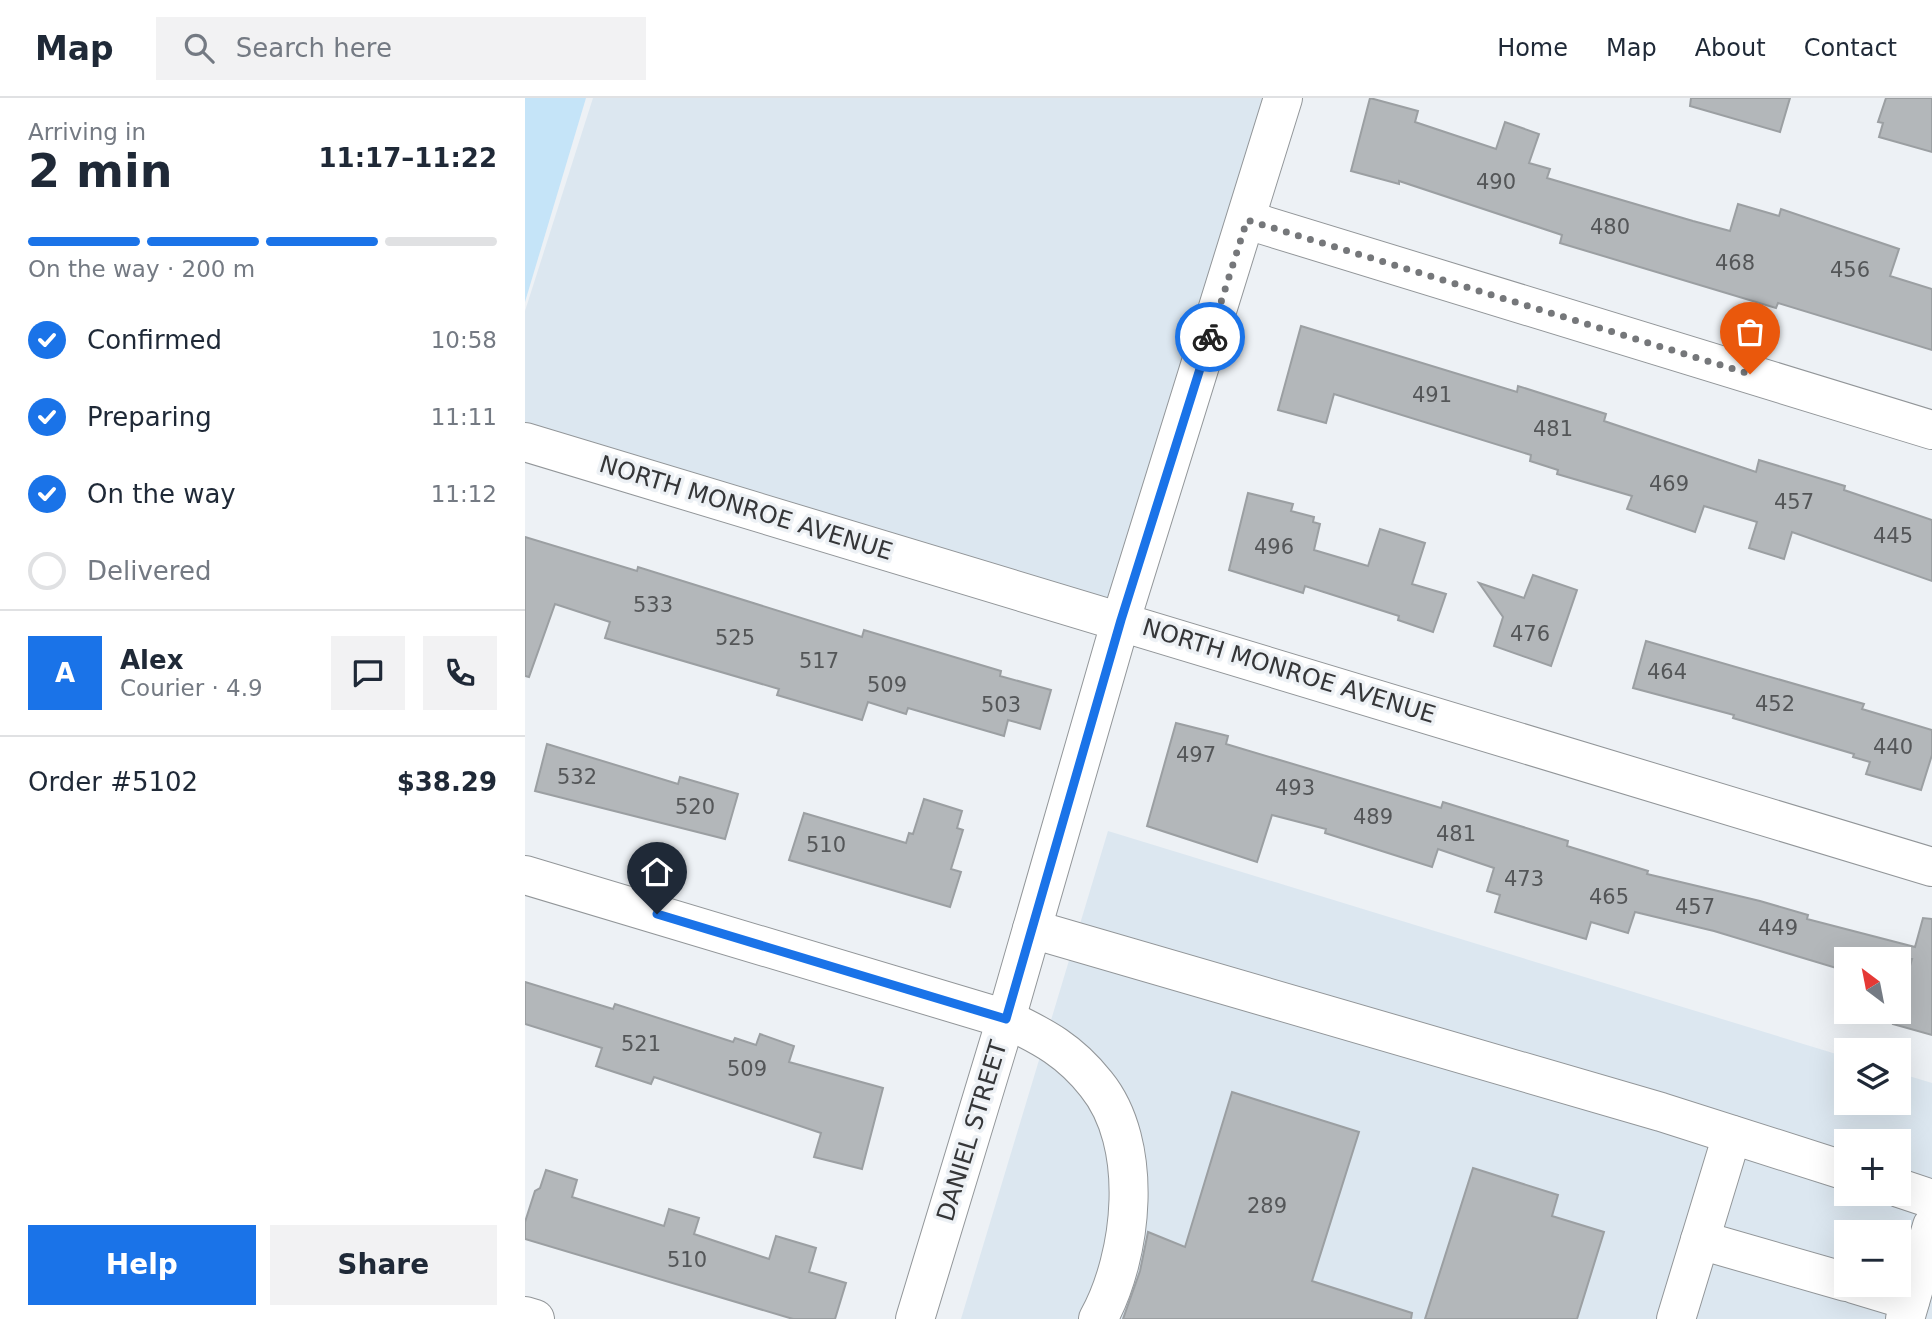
<!DOCTYPE html>
<meta charset="utf-8">
<style>
:root{--surface:#fff;--page:#f2f2f3;--text:#1f2937;--muted:#747a83;--line:#e0e1e3;--accent:#1a73e8}
body{margin:0;font-family:"DejaVu Sans",sans-serif;background:var(--page);color:var(--text);height:100vh;display:flex;flex-direction:column;font-size:26px;white-space:nowrap}
*{box-sizing:border-box;margin:0}
p{font-size:23px;color:var(--muted)}
.icon{flex:none;width:38px;height:38px;fill:none;stroke:currentColor;stroke-width:2;stroke-linecap:round;stroke-linejoin:round}
.map{position:relative;flex:1;overflow:hidden}
.drawer{display:flex;flex-direction:column;background:var(--surface);width:525px}
.drawer>*{flex:none}
.needle{width:46px;rotate:328deg}
.buttons{position:absolute;left:1309px;top:849px;display:grid;gap:14px}
.buttons a{display:grid;place-items:center;width:77px;height:77px;border-radius:0px;background:var(--surface);box-shadow:0 7px 28px #0002;font-size:35px}
.pin{position:absolute;display:grid;place-items:center;width:60px;height:60px;color:#fff;margin:-72px -30px;border-radius:50% 50% 50% 0;rotate:-45deg;box-shadow:0 0 7px #0007}
.pin .icon{rotate:45deg}
.courier{position:absolute;display:grid;place-items:center;width:70px;height:70px;margin:-35px;border:5px solid #1a73e8;border-radius:50%;background:#fff;color:#222;box-shadow:0 2px 9px #0007}
.overview em{font-style:normal;font-weight:600}
.overview div{display:flex;flex-direction:column-reverse}
.overview{display:flex;align-items:center;justify-content:space-between;height:119px;padding:0 28px}
h1{font-size:46px;font-weight:600;line-height:52px}
.bar{display:grid;grid-template-columns:repeat(4,1fr);gap:10px 7px;align-content:center;height:84px;padding:0 28px}
.bar i{height:9px;border-radius:5px;background:var(--line)}
.bar .selected{background:var(--accent)}
.bar p{grid-column:span 4}
.line{display:flex;align-items:center;gap:18px;padding:0 28px;border-top:2px solid var(--line)}
.line div{flex:1}
.round{display:grid;place-items:center;flex:none;width:74px;height:74px;border-radius:0px;background:var(--page)}
ol{padding:0 28px;list-style:none}
li{display:flex;align-items:center;gap:21px;height:77px}
li p{margin-inline-start:auto}
li .icon{padding:7px;border-radius:50%;background:var(--accent);color:#fff;stroke-width:4}
li:last-child{color:var(--muted)}
li i{width:38px;height:38px;border:4px solid var(--line);border-radius:50%}
.button{display:flex;gap:14px;margin-top:auto;padding:14px 28px}
.button a{flex:1;height:80px;border-radius:0px;background:var(--accent);color:#fff;font-size:28px;font-weight:600;line-height:80px;text-align:center}
.button a+a{background:var(--page);color:var(--text)}
header{display:flex;align-items:center;gap:42px;box-sizing:border-box;height:98px;padding:0 35px;background:var(--surface);border-bottom:2px solid var(--line)}
header strong{font-size:33px}
nav{display:flex;gap:38px;margin-inline-start:auto;font-size:24px}
.search{width:490px;height:63px;background:var(--page);display:flex;align-items:center;gap:18px;box-sizing:border-box;padding:0 24px;border-radius:0px;color:var(--muted);font-size:26px}
main{display:flex;flex:1;min-height:0}
.map>svg:first-child{display:block}
.built{fill:#dce7f0;fill-rule:evenodd}
.green{fill:#c5e4f8}
.building{fill:#b3b7ba;stroke:#9b9fa2;stroke-width:2}
.lines{fill:none;stroke-linecap:round;stroke-linejoin:round}
.minor-casing{stroke:#929699;stroke-width:40}
.minor{stroke:#fff;stroke-width:38}
.done{stroke:#75777a;stroke-width:7;stroke-dasharray:0 12.6}
.route{stroke:#1a73e8;stroke-width:9}
.labels{text-anchor:middle;stroke-width:7;stroke-linejoin:round;paint-order:stroke}
.number-label{font-size:21px;fill:#545658}
.street-label{font-size:24px;fill:#353638;stroke:#edf1f5}
</style>
<header>
<strong>Map</strong>
<div class="search"><svg class="icon" aria-label="search" viewBox="0 0 24 24"><circle cx="10" cy="10" r="6"/><path d="M15 15l6 6"/></svg>Search here</div>
<nav><a>Home</a><a>Map</a><a>About</a><a>Contact</a></nav>
</header>
<main>
<section class="drawer">
<div class="overview"><div><h1>2 min</h1><p>Arriving in</p></div><em>11:17–11:22</em></div>
<div class="bar"><i class="selected"></i><i class="selected"></i><i class="selected"></i><i></i><p>On the way · 200 m</p></div>
<ol>
<li><svg class="icon" aria-label="check" viewBox="0 0 24 24"><path d="M5 12l5 5 9-10"/></svg>Confirmed<p>10:58</p></li>
<li><svg class="icon" aria-label="check" viewBox="0 0 24 24"><path d="M5 12l5 5 9-10"/></svg>Preparing<p>11:11</p></li>
<li><svg class="icon" aria-label="check" viewBox="0 0 24 24"><path d="M5 12l5 5 9-10"/></svg>On the way<p>11:12</p></li>
<li><i></i>Delivered</li>
</ol>
<div class="line" style="height:126px"><b class="round" style="background:var(--accent);color:#fff">A</b><div><b>Alex</b><p>Courier · 4.9</p></div><a class="round"><svg class="icon" aria-label="chat" viewBox="0 0 24 24"><path d="M4 5h16v11H9l-5 4z"/></svg></a><a class="round"><svg class="icon" aria-label="phone" viewBox="0 0 24 24"><path d="M5 4h4l2 5-3 2q2 4 5 5l2-3 5 2v4C11 20 4 13 5 4z"/></svg></a></div>
<div class="line" style="height:91px"><div>Order #5102</div><b>$38.29</b></div>
<div class="button"><a>Help</a><a>Share</a></div>
</section>
<div class="map">
<svg width="1407" height="1221" viewBox="0 0 1407 1221">
<rect width="100%" height="100%" fill="#edf1f5"/>
<g class="built">
<polygon points="68,0 754,0 596,522 0,344 0,213"/>
<path d="M583,733L1321,959V1004H1374V975L1407,985V1221H436ZM1321,1043H1374V1096H1321ZM1321,1134H1374V1186H1321Z"/>
</g>
<polygon class="green" points="0,0 61,0 0,204"/>
<g class="building">
<polygon points="845,0 893,13 890,24 971,51 980,24 1014,36 1004,65 1025,71 1022,80 1168,123 1205,133 1213,106 1254,118 1256,111 1374,151 1365,178 1407,191 1407,252 1253,205 1251,210 1035,145 1037,137 874,83 874,86 826,73"/>
<polygon points="1166,0 1265,0 1255,34 1165,8"/>
<polygon points="1361,0 1407,0 1407,54 1354,39 1358,25 1353,24"/>
<polygon points="776,228 992,294 993,288 1081,316 1079,323 1231,374 1234,362 1320,388 1319,392 1407,422 1407,483 1267,434 1259,461 1224,450 1232,424 1179,408 1170,434 1102,411 1107,398 1032,376 1033,372 1005,363 1006,357 809,296 801,325 753,312"/>
<polygon points="723,395 768,406 766,413 789,419 788,424 795,426 789,452 843,468 855,431 900,445 887,486 921,496 908,534 873,522 874,518 780,488 778,495 704,472"/>
<polygon points="0,439 112,473 113,469 337,539 339,532 476,573 475,578 526,592 515,631 483,622 479,638 383,610 381,616 343,604 337,622 252,597 254,591 80,540 85,524 30,506 4,579 0,578"/>
<polygon points="1008,477 1052,492 1026,568 969,548 978,519 954,485 999,500"/>
<polygon points="1121,543 1339,606 1337,611 1407,632 1407,657 1396,692 1341,676 1345,664 1328,659 1329,656 1208,620 1209,617 1108,590"/>
<polygon points="651,625 703,638 701,646 916,710 918,704 1043,743 1042,748 1123,773 1122,776 1235,803 1283,817 1282,821 1390,849 1398,820 1407,821 1407,937 1368,926 1387,861 1321,861 1321,873 1189,833 1110,814 1103,835 1066,824 1061,841 970,814 975,797 962,793 969,770 913,751 907,769 800,735 801,731 747,717 732,764 622,728"/>
<polygon points="22,646 153,686 155,679 213,696 200,741 10,693"/>
<polygon points="399,701 437,713 432,730 438,732 426,771 436,774 425,809 264,762 279,715 381,745 384,735 388,736"/>
<polygon points="0,884 88,911 90,906 208,944 210,940 231,947 235,936 269,948 264,964 358,990 337,1071 289,1059 296,1035 129,979 126,986 71,968 77,950 0,926"/>
<polygon points="707,994 834,1034 787,1183 887,1215 886,1221 598,1221 615,1173 623,1134 660,1149"/>
<polygon points="948,1070 1033,1097 1027,1118 1079,1134 1052,1221 900,1221"/>
<polygon points="21,1072 52,1082 47,1099 139,1128 144,1111 174,1120 169,1136 244,1161 251,1138 291,1150 284,1174 321,1185 310,1221 268,1221 0,1141 0,1124 10,1093 15,1090"/>
</g>
<g class="lines">
<defs>
<g id="minor">
<polyline points="722,122 1407,332"/>
<polyline points="0,344 1407,769"/>
<path d="M0,777L481,921C519,939 545,953 571,986C620,1046 608,1158 573,1221"/>
<polyline points="507,831 1136,1014 1321,1073"/>
<polyline points="1374,1090 1407,1101"/>
<polyline points="1175,1142 1321,1184"/>
<polyline points="1329,1186 1385,1203"/>
<polyline points="0,1218 10,1221"/>
<polyline points="390,1221 481,921 596,522 758,0"/>
<polyline points="1151,1221 1207,1037"/>
<polyline points="1380,1221 1407,1128"/>
</g>
</defs>
<use href="#minor" class="minor-casing"/>
<use href="#minor" class="minor"/>
</g>
<g class="lines">
<polyline class="done" points="685,239 722,122 1225,276"/>
<polyline class="route" points="132,816 481,921 596,522 685,239"/>
</g>
<g class="labels">
<g class="number-label">
<text x="971" y="91">490</text>
<text x="1085" y="136">480</text>
<text x="1210" y="172">468</text>
<text x="1325" y="179">456</text>
<text x="907" y="304">491</text>
<text x="1028" y="338">481</text>
<text x="1144" y="393">469</text>
<text x="1269" y="411">457</text>
<text x="1368" y="445">445</text>
<text x="749" y="456">496</text>
<text x="128" y="514">533</text>
<text x="1005" y="543">476</text>
<text x="210" y="547">525</text>
<text x="294" y="570">517</text>
<text x="1142" y="581">464</text>
<text x="362" y="594">509</text>
<text x="1250" y="613">452</text>
<text x="476" y="614">503</text>
<text x="1368" y="656">440</text>
<text x="671" y="664">497</text>
<text x="52" y="686">532</text>
<text x="770" y="697">493</text>
<text x="170" y="716">520</text>
<text x="848" y="726">489</text>
<text x="931" y="743">481</text>
<text x="301" y="754">510</text>
<text x="999" y="788">473</text>
<text x="1084" y="806">465</text>
<text x="1170" y="816">457</text>
<text x="1253" y="837">449</text>
<text x="116" y="953">521</text>
<text x="222" y="978">509</text>
<text x="742" y="1115">289</text>
<text x="162" y="1169">510</text>
</g>
<g class="street-label">
<text transform="translate(221 410) rotate(17)" y="8">NORTH MONROE AVENUE</text>
<text transform="translate(764 573) rotate(17)" y="8">NORTH MONROE AVENUE</text>
<text transform="translate(447 1033) rotate(-73)" y="8">DANIEL STREET</text>
</g>
</g>
</svg>
<div class="buttons">
<a><svg class="needle" viewBox="-14 -14 28 28"><path d="M0-13l5 13h-10z" fill="#e53935"/><path d="M0 13l5-13h-10z" fill="#747a83"/></svg></a>
<a><svg class="icon" aria-label="layers" viewBox="0 0 24 24"><path d="M12 4l9 5-9 5-9-5zM3 14l9 5 9-5"/></svg></a>
<a>+</a>
<a>−</a>
</div>
<div class="pin" style="left:1225px;top:276px;background:#ea580c"><svg class="icon" aria-label="bag" viewBox="0 0 24 24"><path d="M5 8h14l-1 12H6zM9 8a3 3 0 0 1 6 0"/></svg></div>
<div class="pin" style="left:132px;top:816px;background:#1f2937"><svg class="icon" aria-label="home" viewBox="0 0 24 24"><path d="M3 11l9-7 9 7M6 9v11h12V9"/></svg></div>
<div class="courier" style="left:685px;top:239px"><svg class="icon" aria-label="bike" viewBox="0 0 24 24"><circle cx="6" cy="16" r="4"/><circle cx="18" cy="16" r="4"/><path d="M6 16l4-8h5l3 8M10 8l3 8H6M13 5h3"/></svg></div>
</div>
</main>
